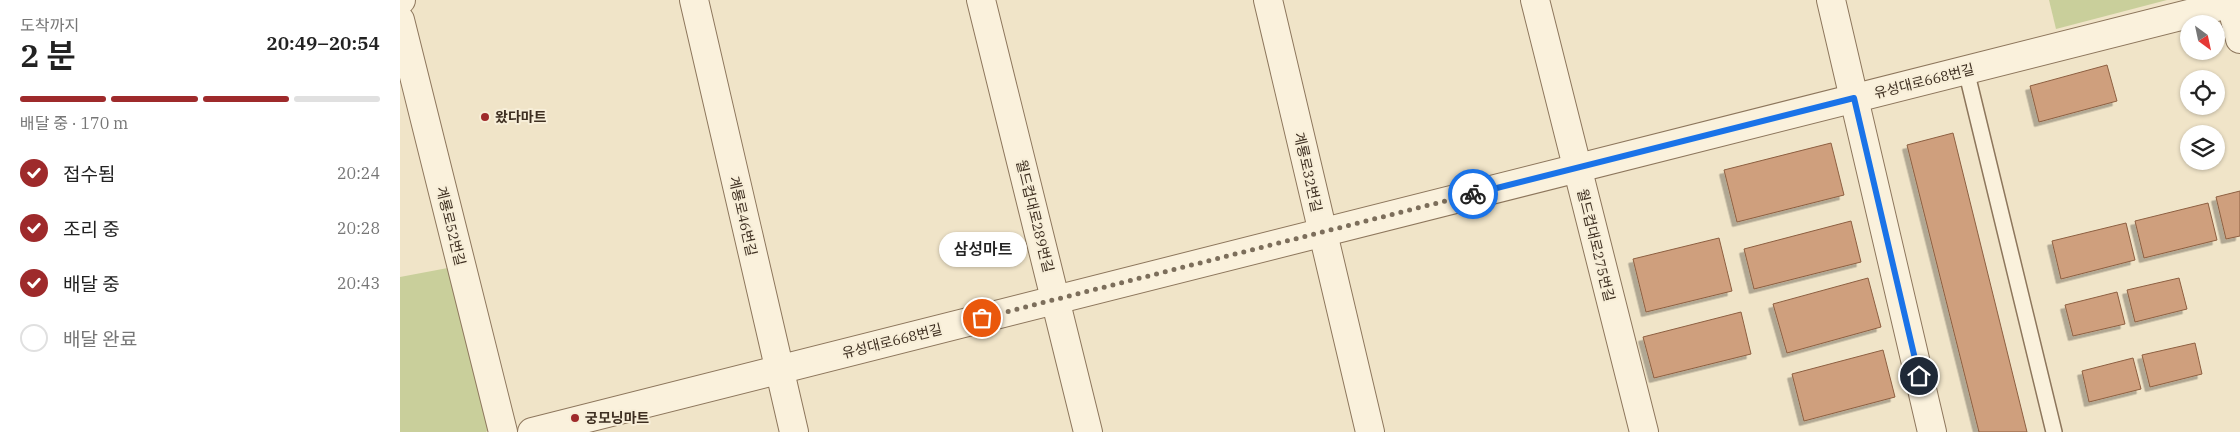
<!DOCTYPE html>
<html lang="ko">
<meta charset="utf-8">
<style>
:root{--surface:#fff;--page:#f2f2f2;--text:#222;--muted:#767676;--line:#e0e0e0;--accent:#9e2a2b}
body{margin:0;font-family:"IBM Plex Serif","Noto Sans KR",serif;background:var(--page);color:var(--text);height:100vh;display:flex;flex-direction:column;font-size:19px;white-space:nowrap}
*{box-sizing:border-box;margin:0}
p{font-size:16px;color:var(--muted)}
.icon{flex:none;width:28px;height:28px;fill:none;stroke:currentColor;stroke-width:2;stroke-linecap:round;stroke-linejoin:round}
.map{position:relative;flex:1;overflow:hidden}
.sheet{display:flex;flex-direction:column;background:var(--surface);width:400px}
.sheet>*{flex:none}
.needle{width:32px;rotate:147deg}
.tools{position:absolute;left:1780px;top:15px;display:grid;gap:10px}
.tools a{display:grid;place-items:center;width:45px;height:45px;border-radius:50%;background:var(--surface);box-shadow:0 1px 4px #0004;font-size:25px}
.pin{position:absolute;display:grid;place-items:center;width:42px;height:42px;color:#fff;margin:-21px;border:2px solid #fff;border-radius:50%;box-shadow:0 1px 5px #0007}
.courier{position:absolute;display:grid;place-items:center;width:50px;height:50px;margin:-25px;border:4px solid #1a73e8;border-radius:50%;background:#fff;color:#222;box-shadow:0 1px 6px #0007}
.bubble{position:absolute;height:35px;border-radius:18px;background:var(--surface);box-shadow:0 1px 4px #0004;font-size:16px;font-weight:600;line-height:35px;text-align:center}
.head em{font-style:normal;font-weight:600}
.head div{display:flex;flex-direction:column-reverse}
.head{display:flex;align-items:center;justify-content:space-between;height:85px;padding:0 20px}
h1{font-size:32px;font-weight:600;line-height:38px}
.bar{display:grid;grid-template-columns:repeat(4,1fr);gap:8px 5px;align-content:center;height:60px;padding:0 20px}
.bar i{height:6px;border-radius:4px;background:var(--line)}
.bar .active{background:var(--accent)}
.bar p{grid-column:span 4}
ol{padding:0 20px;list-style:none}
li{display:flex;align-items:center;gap:15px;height:55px}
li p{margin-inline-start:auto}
li .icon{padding:5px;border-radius:50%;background:var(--accent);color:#fff;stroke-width:4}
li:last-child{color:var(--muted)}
li i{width:28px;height:28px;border:2px solid var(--line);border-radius:50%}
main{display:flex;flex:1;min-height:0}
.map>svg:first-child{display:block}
.green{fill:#c9cf9b}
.building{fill:#cf9f7d;stroke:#8d5f41;filter:url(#shadow)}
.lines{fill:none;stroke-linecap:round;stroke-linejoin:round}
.service-casing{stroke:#8d765c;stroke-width:18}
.minor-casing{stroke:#8d765c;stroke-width:30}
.tertiary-casing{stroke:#8d765c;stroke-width:30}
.service{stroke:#faf1dc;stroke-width:15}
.minor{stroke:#faf1dc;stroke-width:28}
.tertiary{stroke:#faf1dc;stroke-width:28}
.done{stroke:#7c6e5b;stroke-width:5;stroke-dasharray:0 9}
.route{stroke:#1a73e8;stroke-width:6}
.poi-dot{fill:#9e2a2b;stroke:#f7eed8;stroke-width:2}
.labels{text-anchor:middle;stroke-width:4;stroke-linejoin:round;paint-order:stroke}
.street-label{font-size:14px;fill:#3d2e20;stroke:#f7eed8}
.poi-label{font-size:14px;font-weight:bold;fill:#3d2e20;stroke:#f7eed8;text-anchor:start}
</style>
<main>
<section class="sheet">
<div class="head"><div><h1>2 분</h1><p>도착까지</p></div><em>20:49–20:54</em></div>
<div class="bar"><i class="active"></i><i class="active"></i><i class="active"></i><i></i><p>배달 중 · 170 m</p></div>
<ol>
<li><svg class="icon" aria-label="check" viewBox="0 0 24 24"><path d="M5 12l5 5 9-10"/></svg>접수됨<p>20:24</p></li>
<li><svg class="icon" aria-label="check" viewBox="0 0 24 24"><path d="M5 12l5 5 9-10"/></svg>조리 중<p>20:28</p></li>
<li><svg class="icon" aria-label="check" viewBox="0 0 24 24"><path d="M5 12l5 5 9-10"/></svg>배달 중<p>20:43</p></li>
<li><i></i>배달 완료</li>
</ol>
</section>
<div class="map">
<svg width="1840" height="432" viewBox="0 0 1840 432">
<defs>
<filter id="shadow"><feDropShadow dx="-4.5" dy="4.5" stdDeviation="0" flood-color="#0004"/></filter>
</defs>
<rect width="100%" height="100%" fill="#f0e4c8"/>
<g class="green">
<polygon points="1649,0 1767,0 1656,29"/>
<polygon points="53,267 89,429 86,432 0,432 0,277"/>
</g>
<g class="building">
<polygon points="1707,65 1717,101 1639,122 1630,86"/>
<polygon points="1553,133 1627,432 1579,432 1507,145"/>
<polygon points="1431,143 1444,195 1337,222 1324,170"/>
<polygon points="1840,191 1840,236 1826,239 1816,197"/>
<polygon points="1808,203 1817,240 1744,258 1735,221"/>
<polygon points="1451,221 1461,262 1354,289 1344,249"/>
<polygon points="1726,223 1735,260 1661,279 1652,241"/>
<polygon points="1319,238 1332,291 1246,312 1233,259"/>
<polygon points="1468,278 1481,327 1387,353 1373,304"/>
<polygon points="1779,278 1787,309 1735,322 1727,290"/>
<polygon points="1717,292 1725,324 1673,336 1665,305"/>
<polygon points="1341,312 1351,354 1254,378 1243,337"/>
<polygon points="1795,343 1802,374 1750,387 1742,355"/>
<polygon points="1483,350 1495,397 1404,421 1392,374"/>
<polygon points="1733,358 1741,389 1689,402 1682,371"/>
</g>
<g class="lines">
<defs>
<polyline id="service" points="1566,70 1654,432"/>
<g id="minor">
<polyline points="294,0 394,432"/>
<polyline points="581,0 688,432"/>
<polyline points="868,0 970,432"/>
<polyline points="1135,0 1244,432"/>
<polyline points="1431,0 1532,432"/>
<polyline points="1830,0 1840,39"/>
<polyline points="0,20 103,432"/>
<polyline points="132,432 1840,1"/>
</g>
<polyline id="tertiary" points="0,0 1,0"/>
</defs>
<use href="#service" class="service-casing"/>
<use href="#minor" class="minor-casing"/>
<use href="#tertiary" class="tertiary-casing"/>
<use href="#service" class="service"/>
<use href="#minor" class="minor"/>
<use href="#tertiary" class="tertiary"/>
</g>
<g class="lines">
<polyline class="done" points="582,318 1073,194"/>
<polyline class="route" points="1073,194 1454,98 1519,376"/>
</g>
<g class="poi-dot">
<circle cx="85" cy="117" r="5"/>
<circle cx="175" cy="418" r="5"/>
</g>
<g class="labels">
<g class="street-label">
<text transform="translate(1524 81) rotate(-14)" y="5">유성대로668번길</text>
<text transform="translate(908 172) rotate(77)" y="5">계룡로32번길</text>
<text transform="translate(343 216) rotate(77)" y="5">계룡로46번길</text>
<text transform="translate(635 216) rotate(76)" y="5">월드컵대로289번길</text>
<text transform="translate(51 226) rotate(76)" y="5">계룡로52번길</text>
<text transform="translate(1196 245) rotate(76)" y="5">월드컵대로275번길</text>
<text transform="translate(492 341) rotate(-14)" y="5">유성대로668번길</text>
</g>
<g class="poi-label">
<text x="95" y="122">왔다마트</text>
<text x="185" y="423">궁모닝마트</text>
</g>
</g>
</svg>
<div class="tools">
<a><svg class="needle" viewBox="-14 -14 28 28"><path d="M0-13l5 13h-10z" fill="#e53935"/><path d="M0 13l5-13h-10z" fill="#767676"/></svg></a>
<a><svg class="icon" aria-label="locate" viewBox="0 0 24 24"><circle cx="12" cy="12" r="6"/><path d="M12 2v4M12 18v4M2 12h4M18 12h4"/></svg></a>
<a><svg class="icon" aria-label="layers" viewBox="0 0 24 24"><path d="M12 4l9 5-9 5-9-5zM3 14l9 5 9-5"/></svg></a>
</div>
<div class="pin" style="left:582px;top:318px;background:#ea580c"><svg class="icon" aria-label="bag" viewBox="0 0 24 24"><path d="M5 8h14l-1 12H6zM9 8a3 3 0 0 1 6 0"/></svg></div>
<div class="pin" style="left:1519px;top:376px;background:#1f2937"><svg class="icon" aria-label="home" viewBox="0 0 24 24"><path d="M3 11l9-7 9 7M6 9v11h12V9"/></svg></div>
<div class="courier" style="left:1073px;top:194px"><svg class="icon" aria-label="bike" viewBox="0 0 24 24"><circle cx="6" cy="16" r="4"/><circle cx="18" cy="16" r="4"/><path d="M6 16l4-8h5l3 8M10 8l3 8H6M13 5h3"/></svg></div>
<div class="bubble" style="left:539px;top:232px;width:88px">삼성마트</div>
</div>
</main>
